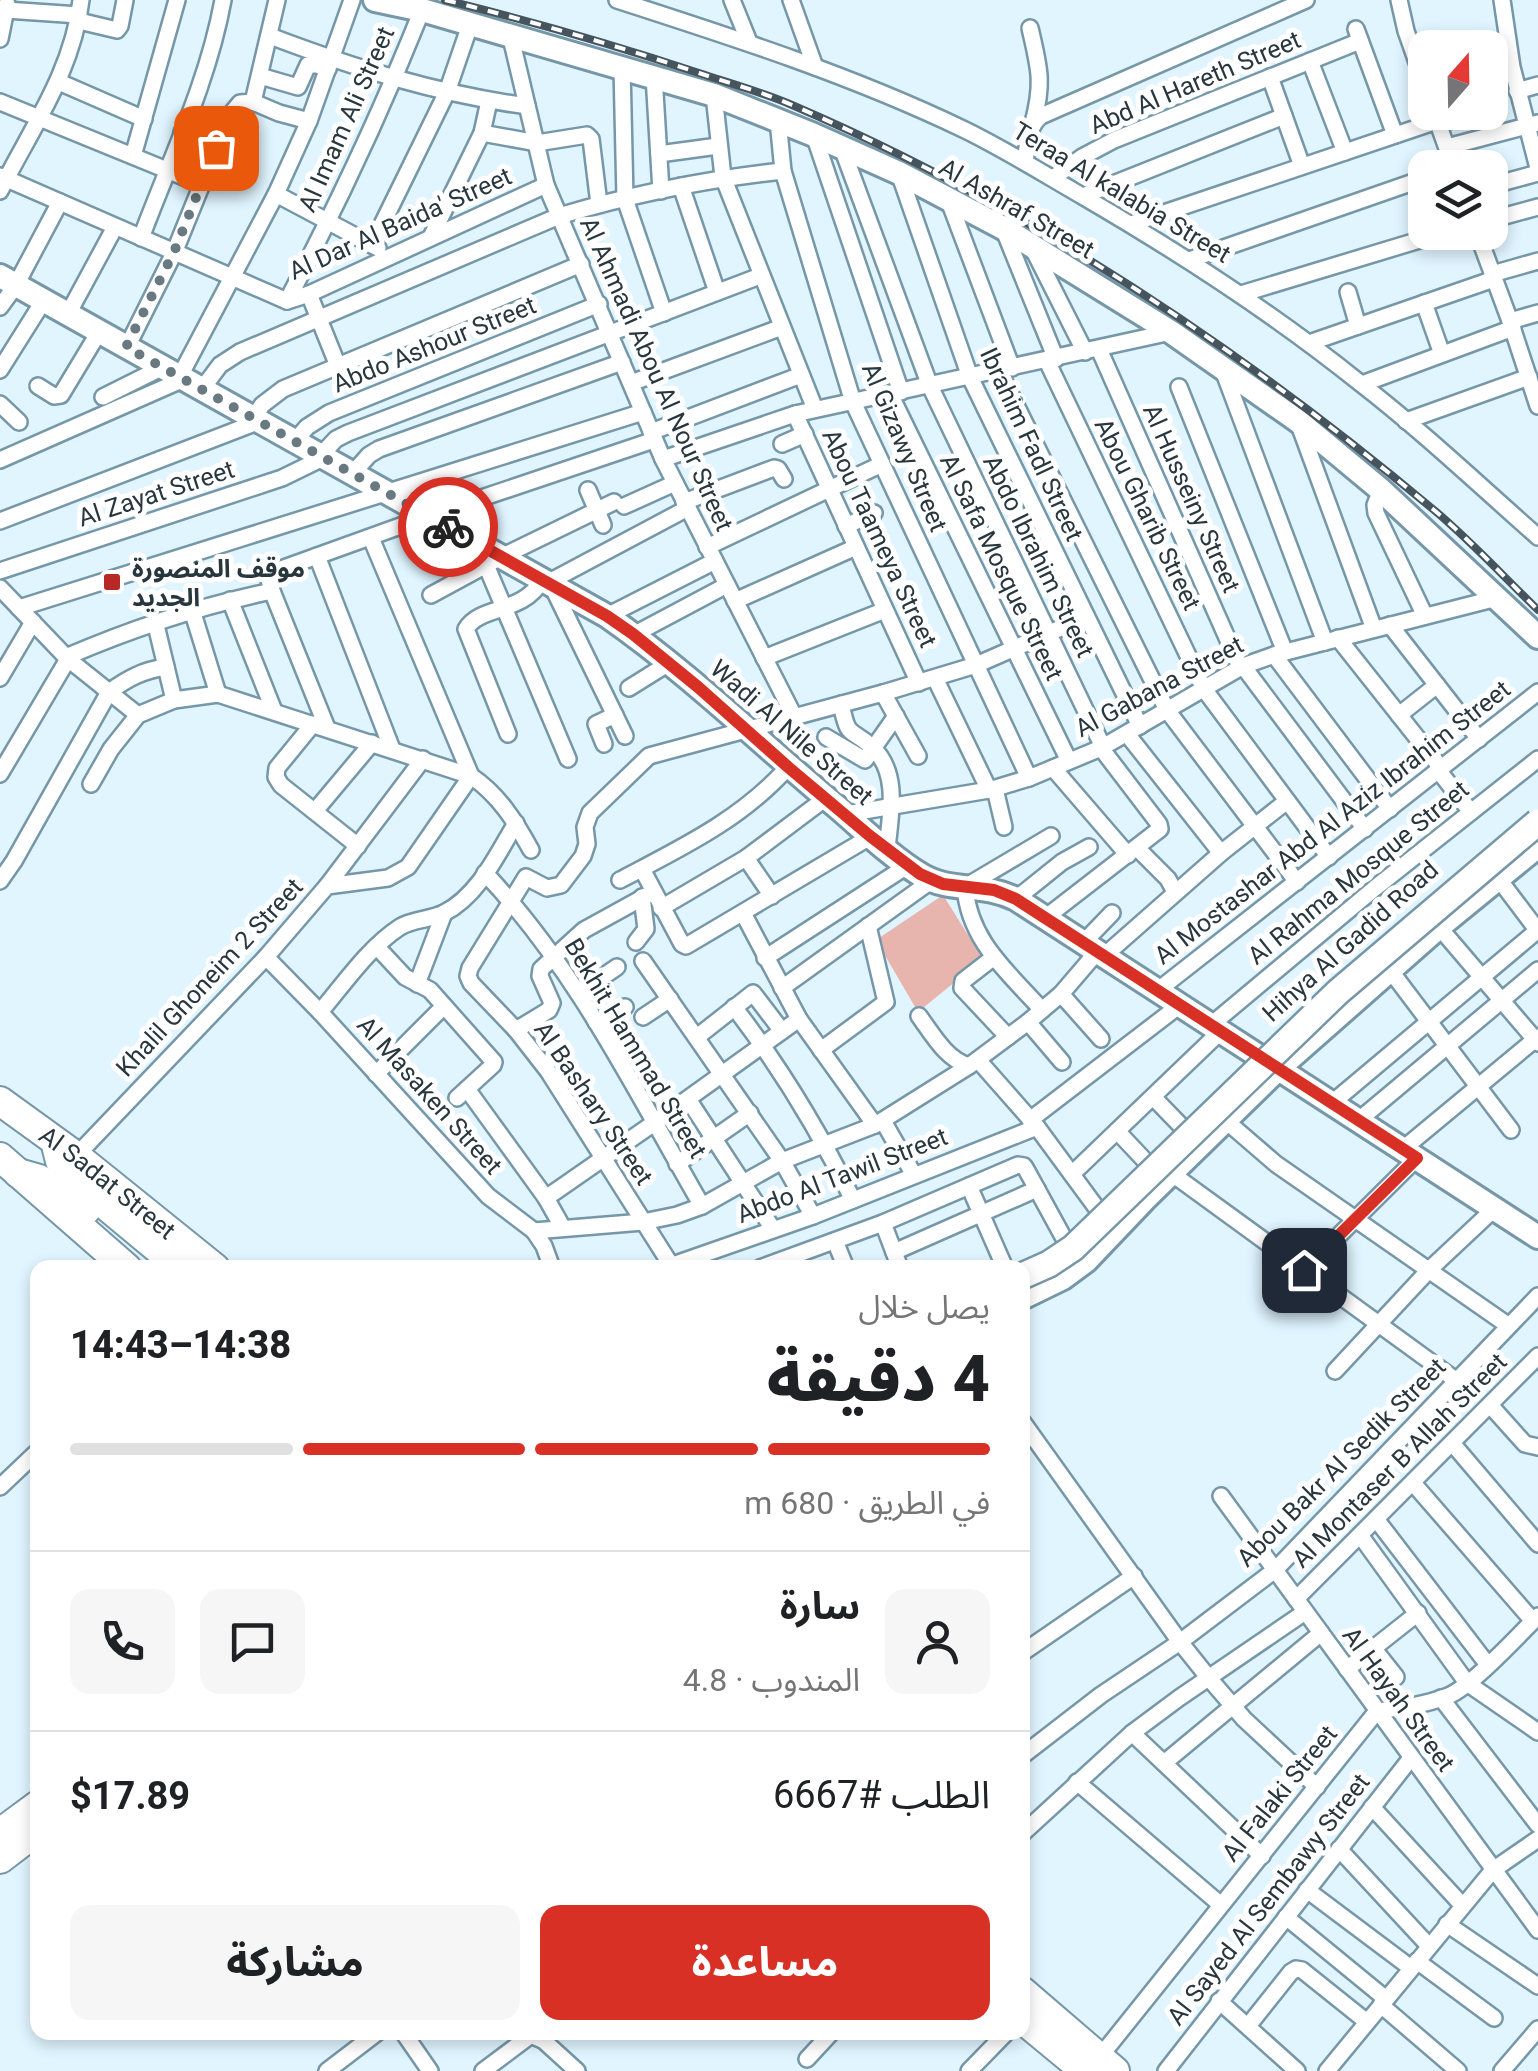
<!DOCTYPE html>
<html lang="ar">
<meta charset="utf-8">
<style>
:root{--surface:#fff;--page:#f6f6f6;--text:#202124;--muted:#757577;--line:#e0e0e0;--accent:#d93025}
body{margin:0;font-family:Roboto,"Noto Sans Arabic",sans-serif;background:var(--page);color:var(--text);direction:rtl;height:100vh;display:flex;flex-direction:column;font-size:38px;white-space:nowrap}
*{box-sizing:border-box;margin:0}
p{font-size:32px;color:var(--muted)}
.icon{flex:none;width:55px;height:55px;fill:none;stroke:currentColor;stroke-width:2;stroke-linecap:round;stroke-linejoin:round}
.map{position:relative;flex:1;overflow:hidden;direction:ltr}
.drawer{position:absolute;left:30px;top:1260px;width:1000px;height:780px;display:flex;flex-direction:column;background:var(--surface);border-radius:20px;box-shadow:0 5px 15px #0003;direction:rtl}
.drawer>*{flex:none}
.needle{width:65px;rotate:20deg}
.tools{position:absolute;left:1408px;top:30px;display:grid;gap:20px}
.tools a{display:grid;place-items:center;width:100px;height:100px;border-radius:20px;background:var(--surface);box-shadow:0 5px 15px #0003;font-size:50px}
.pin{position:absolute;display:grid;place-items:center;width:85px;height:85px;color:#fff;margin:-42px;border-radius:20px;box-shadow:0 5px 15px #0006}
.courier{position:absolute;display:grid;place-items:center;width:100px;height:100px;margin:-50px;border:8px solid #d93025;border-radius:50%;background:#fff;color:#222;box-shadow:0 2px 12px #0007}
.head em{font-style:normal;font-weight:800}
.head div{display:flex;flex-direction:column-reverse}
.head{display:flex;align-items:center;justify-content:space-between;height:170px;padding:0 40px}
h1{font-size:65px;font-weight:800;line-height:75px}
.bar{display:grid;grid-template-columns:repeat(4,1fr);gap:15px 10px;align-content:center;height:120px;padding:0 40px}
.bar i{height:12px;border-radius:8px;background:var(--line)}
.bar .current{background:var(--accent)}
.bar p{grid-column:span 4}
.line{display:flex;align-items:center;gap:25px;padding:0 40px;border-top:2px solid var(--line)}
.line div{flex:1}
.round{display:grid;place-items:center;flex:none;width:105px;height:105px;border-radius:20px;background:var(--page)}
.cta{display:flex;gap:20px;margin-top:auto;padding:20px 40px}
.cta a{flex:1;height:115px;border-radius:20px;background:var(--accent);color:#fff;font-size:40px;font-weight:800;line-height:115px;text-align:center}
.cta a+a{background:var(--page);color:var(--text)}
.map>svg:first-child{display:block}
.green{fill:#e7b5ae}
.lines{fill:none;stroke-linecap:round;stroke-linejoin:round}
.street-casing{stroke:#7697a7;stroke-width:20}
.secondary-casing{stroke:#7697a7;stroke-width:28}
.highway-casing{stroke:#7697a7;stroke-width:32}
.street{stroke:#fff;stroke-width:15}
.secondary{stroke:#fff;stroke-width:22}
.highway{stroke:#fff;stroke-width:28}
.rail-casing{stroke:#46555d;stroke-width:8}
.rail{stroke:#fff;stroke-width:4;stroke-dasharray:11;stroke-linecap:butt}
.primary-bridge-casing{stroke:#7697a7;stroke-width:30;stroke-linecap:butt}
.primary-bridge{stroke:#fff;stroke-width:25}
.done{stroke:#687981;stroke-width:10;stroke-dasharray:0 18}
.route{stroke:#d93025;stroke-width:12}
.poi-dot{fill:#b82926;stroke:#fff;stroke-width:4}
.labels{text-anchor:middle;stroke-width:10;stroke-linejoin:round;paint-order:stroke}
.street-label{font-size:25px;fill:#28363d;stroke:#fff}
.poi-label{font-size:25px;font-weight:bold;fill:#28363d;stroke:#fff;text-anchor:start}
</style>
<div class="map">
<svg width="1538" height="2071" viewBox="0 0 1538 2071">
<rect width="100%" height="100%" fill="#e0f5ff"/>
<polygon class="green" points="943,895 983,959 918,1012 876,940"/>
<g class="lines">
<defs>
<g id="street">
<path d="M617,0C735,38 853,76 965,130C1006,150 1044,174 1084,197C1180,253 1273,313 1360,383C1422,431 1479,485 1538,537"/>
<polyline points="732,0 749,42"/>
<polyline points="791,0 815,67"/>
<polyline points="1399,0 1406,31 1425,85"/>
<polyline points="1502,0 1512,67 1538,168"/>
<polyline points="6,10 79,15"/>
<polyline points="79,21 117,30 120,26 125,0"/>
<path d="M1030,28C1039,68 1044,81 1033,123"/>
<polyline points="1356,29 1395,135"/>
<path d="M270,36C354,68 438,94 527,106"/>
<polyline points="511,38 546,185 663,459 794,716"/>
<polyline points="0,39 7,4"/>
<polyline points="1310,61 1345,152"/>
<polyline points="622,67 625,199 664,313"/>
<polyline points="260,76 298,87 308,65 317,65 328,69"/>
<polyline points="654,76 661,191"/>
<polyline points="1270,77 1302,166"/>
<polyline points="59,82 144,119"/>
<polyline points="1517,91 1538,85"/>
<polyline points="714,95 723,177 815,409"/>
<polyline points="0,102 201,184"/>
<polyline points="253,102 279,113 309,121"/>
<polyline points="1434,112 1454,168"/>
<polyline points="778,120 783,171 853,402 1029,778"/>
<polyline points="182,132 216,148"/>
<polyline points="482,133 537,143 587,135 591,139 599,204"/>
<polyline points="814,135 901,392"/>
<polyline points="1447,147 1538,123"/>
<polyline points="842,148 930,386 1103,747"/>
<polyline points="659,154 718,146"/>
<polyline points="133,156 177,0"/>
<path d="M1025,161C1028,145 1027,127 1041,116L1306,0"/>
<polyline points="899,173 970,377 1140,726"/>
<polyline points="0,176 287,301 309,294 546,185"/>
<polyline points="1053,178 1082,157 1114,140 1360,41"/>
<polyline points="681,186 717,292"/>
<polyline points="1490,186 1538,173"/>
<path d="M0,191C31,129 73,71 81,0"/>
<polyline points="276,194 378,248"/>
<polyline points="1083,196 1284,116"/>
<polyline points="949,201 1012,368"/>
<polyline points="1490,220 1538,207"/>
<polyline points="1131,224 1437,121"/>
<polyline points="1003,228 1056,359"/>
<polyline points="1477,232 1510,321 1538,406"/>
<polyline points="431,237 482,133 489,101"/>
<path d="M141,238C170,160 208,83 223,0"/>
<polyline points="372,245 447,92 470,25"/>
<polyline points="1033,249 1085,352"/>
<polyline points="1189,260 1425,178"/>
<polyline points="1492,274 1538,261"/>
<polyline points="1348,292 1358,326"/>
<polyline points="309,294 338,366"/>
<polyline points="1241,294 1446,232"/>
<path d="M287,301C337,206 382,110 422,10"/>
<polyline points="1424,303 1442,354"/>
<polyline points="0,307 16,285 60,202"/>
<polyline points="68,314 115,227"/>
<polyline points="1510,321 1538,313"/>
<polyline points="1309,343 1494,279"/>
<polyline points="127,347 174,253 230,115 240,103 253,102 277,0"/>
<polyline points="1099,349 1240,667"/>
<polyline points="1047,361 1204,689 1329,857"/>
<polyline points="0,370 44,300"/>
<polyline points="1223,370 1325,642"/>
<polyline points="999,371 1167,710 1297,882"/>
<polyline points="180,376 276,194 309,121 352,0"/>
<polyline points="631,383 782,327"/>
<polyline points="1362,384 1513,328"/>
<polyline points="38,386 54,396 61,395 99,332"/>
<polyline points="1179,387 1285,652"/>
<path d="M202,389L220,365L240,352L559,216C633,194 707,179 783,171"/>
<polyline points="890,394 1069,761"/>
<polyline points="103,397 163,367"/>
<polyline points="0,404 19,422"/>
<polyline points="795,414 919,683"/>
<polyline points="254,418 262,405 283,389 581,264"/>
<polyline points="1406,421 1529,377"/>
<polyline points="1298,422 1374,629"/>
<polyline points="651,432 801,375"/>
<polyline points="295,441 307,427 329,413 599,304"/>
<polyline points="782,444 805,434"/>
<polyline points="321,455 336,439 348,433 760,276"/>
<polyline points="663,459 795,414 1171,332"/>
<polyline points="0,460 184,379"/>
<polyline points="353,473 369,455 379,449 622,362"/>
<polyline points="588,490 603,525"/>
<polyline points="1381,490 1375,505 1376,513 1425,616"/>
<polyline points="684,502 774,468 778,469 784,479"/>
<polyline points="624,506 675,483"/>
<polyline points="0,521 260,421"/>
<polyline points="846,526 874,513"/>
<polyline points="707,547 882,464"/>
<polyline points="317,556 392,749"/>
<polyline points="486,565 568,759"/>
<polyline points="0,571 282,478 325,457"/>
<polyline points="547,583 688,508"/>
<polyline points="552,586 625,736"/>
<polyline points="0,588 68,659 138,715"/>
<polyline points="431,595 501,557 614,502"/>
<polyline points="230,600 274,711"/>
<polyline points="735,601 856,547"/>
<polyline points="19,608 643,412"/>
<polyline points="192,610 218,694"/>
<polyline points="607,616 715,561"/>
<polyline points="155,621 174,700"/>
<polyline points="1390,625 1479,739"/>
<polyline points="633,635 727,585"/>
<polyline points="1338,638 1441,768"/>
<polyline points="1274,655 1390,809"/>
<path d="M66,657C133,628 200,606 272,591"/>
<polyline points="764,658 885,610"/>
<polyline points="1243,666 1365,829"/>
<polyline points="0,678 33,622"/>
<polyline points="935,678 989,790"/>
<polyline points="629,688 669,663"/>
<polyline points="883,693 918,756"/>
<path d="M841,704C849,742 850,726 873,748C900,774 890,816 887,849"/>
<polyline points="1399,715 1437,685"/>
<polyline points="313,724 277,768 276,777 281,785 358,846"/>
<polyline points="327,728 272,591 268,576 270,573 428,516 654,440"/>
<path d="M508,734L466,629C480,605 523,614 542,580"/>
<polyline points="1127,734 1221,853"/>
<polyline points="826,737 865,760 896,716"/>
<polyline points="604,744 596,724 615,715"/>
<polyline points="1053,768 1128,855"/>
<polyline points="1438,770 1471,812"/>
<polyline points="0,774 68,659"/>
<path d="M91,784L111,749L138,715L174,700L218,694L471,776C499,795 515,821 531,850"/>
<polyline points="995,789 1004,827"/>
<polyline points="315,811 372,743"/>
<polyline points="846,814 989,790 1029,778 1101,748 1243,666 1274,655 1497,598"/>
<polyline points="1137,848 1168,879 1175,892"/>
<polyline points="746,858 772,896"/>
<polyline points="642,869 682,944 686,946 870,837"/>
<path d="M485,873C577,970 636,1092 702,1206"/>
<polyline points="1498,878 1538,931"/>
<path d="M620,880C681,848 742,819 788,767"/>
<path d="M0,881L14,861L109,692C127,679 143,670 166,667"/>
<polyline points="327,886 423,759"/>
<polyline points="1016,899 1062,862 1089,847"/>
<polyline points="661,908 746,858 826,798"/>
<polyline points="743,913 799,1019 875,1125"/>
<polyline points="1045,918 1160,829 1159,824 1101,748"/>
<polyline points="1439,927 1538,1043"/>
<polyline points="636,942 646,929 642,897"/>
<polyline points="1083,943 1112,913"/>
<polyline points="377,947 405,977 430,990 494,1062 493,1065 457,1098"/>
<polyline points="1104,956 1221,853 1287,801"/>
<polyline points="266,957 320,1012 488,1196 534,1231 544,1246 552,1268"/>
<polyline points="994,957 963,981 962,988 1008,1037"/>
<polyline points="765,958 907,866"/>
<polyline points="643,961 782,1161 813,1216"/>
<polyline points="1390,970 1511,1130"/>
<polyline points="417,984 444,913"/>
<polyline points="782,988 931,881"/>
<polyline points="1157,991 1538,692"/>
<polyline points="579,993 617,967"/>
<polyline points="1061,994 1101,1039"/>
<path d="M734,1007C781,1068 819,1131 853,1200"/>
<path d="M1042,1010C1008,972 969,941 965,887L1051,836"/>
<path d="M320,1012C344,984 368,948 400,927C413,919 430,920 444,913C478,896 497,855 516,823"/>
<path d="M919,1016C933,1035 946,1059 969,1066"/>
<polyline points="643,1017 670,999"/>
<polyline points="596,1022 625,1007"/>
<polyline points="1028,1022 1062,1062"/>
<polyline points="1211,1025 1375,888 1538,759"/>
<polyline points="516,1030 549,1010 552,1003 540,976 541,969 584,930 653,892"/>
<polyline points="697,1037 753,993 782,1031"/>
<polyline points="821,1050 886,1002 868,926"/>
<polyline points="978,1060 1037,1127 1101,1214"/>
<polyline points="376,1074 444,1006"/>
<polyline points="467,1089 546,1198 563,1228"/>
<polyline points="1153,1097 1186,1131"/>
<polyline points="688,1099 773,1229"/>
<polyline points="1332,1103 1538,930"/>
<polyline points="1030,1120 1180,1005"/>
<polyline points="1225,1120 1276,1164 1509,1326"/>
<polyline points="1359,1120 1538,970"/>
<polyline points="883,1121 914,1175"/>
<polyline points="1117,1131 1150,1166"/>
<polyline points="1403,1149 1538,1037"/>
<polyline points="76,1156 266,957 327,886 388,878 408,867 471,776 371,538"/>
<polyline points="677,1164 750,1113"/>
<polyline points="1171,1173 1457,1381"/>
<polyline points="1072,1174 1221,1031"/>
<polyline points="969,1186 1005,1268"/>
<polyline points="546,1198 654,1123 799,1019"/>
<polyline points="883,1223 900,1268"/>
<polyline points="534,1231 643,1222 677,1215 702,1206 782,1161 875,1125 969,1066 1028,1022 1061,994 1097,952"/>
<polyline points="835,1241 846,1268"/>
<polyline points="894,1252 1037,1189"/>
<polyline points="671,1265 548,1071 516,1030 471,983 468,976 470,968 526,877 547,888 561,885 583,856 587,844 585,827 590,813 649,756 883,693 976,665 1086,617"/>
<polyline points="664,1268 813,1216 1037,1127"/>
<polyline points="760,1268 883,1223 1018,1165 1024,1166 1027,1171 1067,1244"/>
<polyline points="1304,1270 1417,1158"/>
<polyline points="1335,1371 1430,1269 1494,1209"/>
<polyline points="1490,1405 1525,1444 1538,1447"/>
<polyline points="1022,1421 1180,1642 1208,1677 1244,1719 1317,1787"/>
<polyline points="1452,1443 1538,1544"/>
<polyline points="1413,1483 1533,1621"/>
<polyline points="0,1487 38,1451"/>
<polyline points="1221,1496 1538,1930"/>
<polyline points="1376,1519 1488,1665"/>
<polyline points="1360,1535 1467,1683 1538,1732"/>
<polyline points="1296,1599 1538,1356"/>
<polyline points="1373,1648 1396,1677"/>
<polyline points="1022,1653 1134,1576"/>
<polyline points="1347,1669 1418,1613"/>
<polyline points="1441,1698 1538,1825"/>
<polyline points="1132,1733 1262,1856"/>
<polyline points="1022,1756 1101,1695 1180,1642 1275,1570 1538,1296"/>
<polyline points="1164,1763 1321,1633"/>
<polyline points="1077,1782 1221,1905"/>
<polyline points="1372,1807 1462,1905"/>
<polyline points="1022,1834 1132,1733 1179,1698 1305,1612"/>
<polyline points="1339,1849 1429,1946"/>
<polyline points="1307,1890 1411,1968"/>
<polyline points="1286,1917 1386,1999"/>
<polyline points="1447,1924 1538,1986"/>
<polyline points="1417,1961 1494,2018"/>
<polyline points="1219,2001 1297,2071"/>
<polyline points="1381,2005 1458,2071"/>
<polyline points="1248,2026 1291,1972 1296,1969 1302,1970 1367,2022"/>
<polyline points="403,2032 430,2071"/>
<polyline points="524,2032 544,2041 577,2071"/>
<path d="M1099,2058L1377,1711C1401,1708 1425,1705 1448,1696C1472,1686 1518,1636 1538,1616"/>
<polyline points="807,2059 832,2032"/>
<polyline points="327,2071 378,2032"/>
<polyline points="483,2071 531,2035"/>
<polyline points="969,2071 1007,2032"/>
<polyline points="1166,2071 1411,1758"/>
<polyline points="1327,2071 1493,1870 1538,1839"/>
<polyline points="1502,2071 1538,2029"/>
</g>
<g id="secondary">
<polyline points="375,0 422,10 714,95 814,135 899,173 1003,228 1171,332 1298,421 1381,490 1538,637"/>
<path d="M0,276L607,616C689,673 760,743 837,807C864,830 890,856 921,875C951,893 982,882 1016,899L1538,1237"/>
<polyline points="1022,1298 1063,1278 1086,1261 1145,1199 1279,1068 1439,927 1538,846"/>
</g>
<g id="highway">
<path id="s1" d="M0,1101L76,1156L215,1268"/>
<polyline points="56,1145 60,1161 75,1180 181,1268"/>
<polyline points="0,1157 127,1268"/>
<polyline points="18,1173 39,1179 86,1210"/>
<polyline points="0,1833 38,1805"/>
<polyline points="0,1859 38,1830"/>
<polyline points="1022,1991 1115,2071"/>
<polyline points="1022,2019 1085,2071"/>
</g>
</defs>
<use href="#street" class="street-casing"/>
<use href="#secondary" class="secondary-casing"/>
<use href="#highway" class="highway-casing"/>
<use href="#street" class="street"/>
<use href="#secondary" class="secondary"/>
<use href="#highway" class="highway"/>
<defs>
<path id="rail" d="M445,0C531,21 615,45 699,73C729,83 762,92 792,105C1026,205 1239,347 1434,510C1471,541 1504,577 1538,610"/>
</defs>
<use href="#rail" class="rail-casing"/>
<use href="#rail" class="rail"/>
<defs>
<polyline id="primary-bridge" points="1022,1276 1049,1264 1073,1248 1338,992 1538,822"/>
</defs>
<use href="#primary-bridge" class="primary-bridge-casing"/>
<use href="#primary-bridge" class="primary-bridge"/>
</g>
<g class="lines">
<polyline class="done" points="216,148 174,252 126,347 448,527"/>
<polyline class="route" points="448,527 607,616 633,634 698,687 788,767 870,836 920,874 943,884 994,890 1016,899 1417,1158 1304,1270"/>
</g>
<rect class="poi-dot" x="102" y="572" width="20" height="20" rx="5"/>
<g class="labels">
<g class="street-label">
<text transform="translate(1195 82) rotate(-23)" y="9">Abd Al Hareth Street</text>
<text transform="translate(346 119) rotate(-66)" y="9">Al Imam Ali Street</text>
<text transform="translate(1122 192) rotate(31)" y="9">Teraa Al kalabia Street</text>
<text transform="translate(1017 208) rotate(30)" y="9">Al Ashraf Street</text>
<text transform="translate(400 223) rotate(-24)" y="9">Al Dar Al Baida' Street</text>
<text transform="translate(434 344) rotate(-22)" y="9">Abdo Ashour Street</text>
<text transform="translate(657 374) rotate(66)" y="9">Al Ahmadi Abou Al Nour Street</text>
<text transform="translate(1032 444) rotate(65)" y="9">Ibrahim Fadl Street</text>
<text transform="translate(905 447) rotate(67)" y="9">Al Gizawy Street</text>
<text transform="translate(156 493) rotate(-18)" y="9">Al Zayat Street</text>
<text transform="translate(1192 498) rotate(66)" y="9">Al Husseiny Street</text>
<text transform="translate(1148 514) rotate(64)" y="9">Abou Gharib Street</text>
<text transform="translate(880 538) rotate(65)" y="9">Abou Taameya Street</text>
<text transform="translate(1039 556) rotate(64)" y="9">Abdo Ibrahim Street</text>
<text transform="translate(1002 567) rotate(64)" y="9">Al Safa Mosque Street</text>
<text transform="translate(1159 686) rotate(-28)" y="9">Al Gabana Street</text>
<text transform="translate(792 732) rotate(41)" y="9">Wadi Al Nile Street</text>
<text transform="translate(1332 822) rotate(-38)" y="9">Al Mostashar Abd Al Aziz Ibrahim Street</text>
<text transform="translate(1358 872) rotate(-39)" y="9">Al Rahma Mosque Street</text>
<text transform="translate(1350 941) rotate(-42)" y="9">Hihya Al Gadid Road</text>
<text transform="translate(209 977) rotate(-47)" y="9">Khalil Ghoneim 2 Street</text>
<text transform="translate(636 1048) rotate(59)" y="9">Bekhit Hammad Street</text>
<text transform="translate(430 1095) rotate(48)" y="9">Al Masaken Street</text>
<text transform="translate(594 1103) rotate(56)" y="9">Al Bashary Street</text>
<text transform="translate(842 1175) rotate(-21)" y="9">Abdo Al Tawil Street</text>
<text dy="9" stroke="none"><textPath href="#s1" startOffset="135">Al Sadat Street</textPath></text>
<text transform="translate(1399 1460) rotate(-45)" y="9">Al Montaser B Allah Street</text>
<text transform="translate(1341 1462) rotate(-45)" y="9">Abou Bakr Al Sedik Street</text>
<text transform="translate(1399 1699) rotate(54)" y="9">Al Hayah Street</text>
<text transform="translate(1279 1793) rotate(-51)" y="9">Al Falaki Street</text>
<text transform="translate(1268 1899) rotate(-52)" y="9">Al Sayed Al Sembawy Street</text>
</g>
<g class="poi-label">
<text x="132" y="577">موقف المنصورة<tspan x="132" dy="29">الجديد</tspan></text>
</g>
</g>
</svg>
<div class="tools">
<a><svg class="needle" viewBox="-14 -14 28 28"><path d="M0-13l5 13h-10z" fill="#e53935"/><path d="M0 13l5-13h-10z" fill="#757577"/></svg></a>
<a><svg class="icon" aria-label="layers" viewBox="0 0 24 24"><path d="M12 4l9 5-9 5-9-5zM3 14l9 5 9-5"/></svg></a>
</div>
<div class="pin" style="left:216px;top:148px;background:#ea580c"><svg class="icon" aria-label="bag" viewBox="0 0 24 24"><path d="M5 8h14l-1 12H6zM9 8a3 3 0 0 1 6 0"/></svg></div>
<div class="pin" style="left:1304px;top:1270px;background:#1f2937"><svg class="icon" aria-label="home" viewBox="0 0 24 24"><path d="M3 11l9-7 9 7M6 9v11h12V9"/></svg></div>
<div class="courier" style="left:448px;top:527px"><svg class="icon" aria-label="bike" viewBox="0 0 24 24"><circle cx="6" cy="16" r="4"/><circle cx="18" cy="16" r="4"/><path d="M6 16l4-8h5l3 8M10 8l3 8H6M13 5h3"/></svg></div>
<section class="drawer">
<div class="head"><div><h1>4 دقيقة</h1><p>يصل خلال</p></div><em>14:38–14:43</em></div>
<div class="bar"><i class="current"></i><i class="current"></i><i class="current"></i><i></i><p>في الطريق · 680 m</p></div>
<div class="line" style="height:180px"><a class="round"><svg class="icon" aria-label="person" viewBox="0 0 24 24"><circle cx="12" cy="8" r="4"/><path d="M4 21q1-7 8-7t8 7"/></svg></a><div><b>سارة</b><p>المندوب · 4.8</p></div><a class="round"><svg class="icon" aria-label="chat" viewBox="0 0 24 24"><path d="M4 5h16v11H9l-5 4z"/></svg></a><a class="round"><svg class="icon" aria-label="phone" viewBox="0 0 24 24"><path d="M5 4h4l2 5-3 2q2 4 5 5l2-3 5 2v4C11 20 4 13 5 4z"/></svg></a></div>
<div class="line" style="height:130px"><div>الطلب #6667</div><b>$17.89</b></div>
<div class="cta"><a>مساعدة</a><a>مشاركة</a></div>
</section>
</div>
